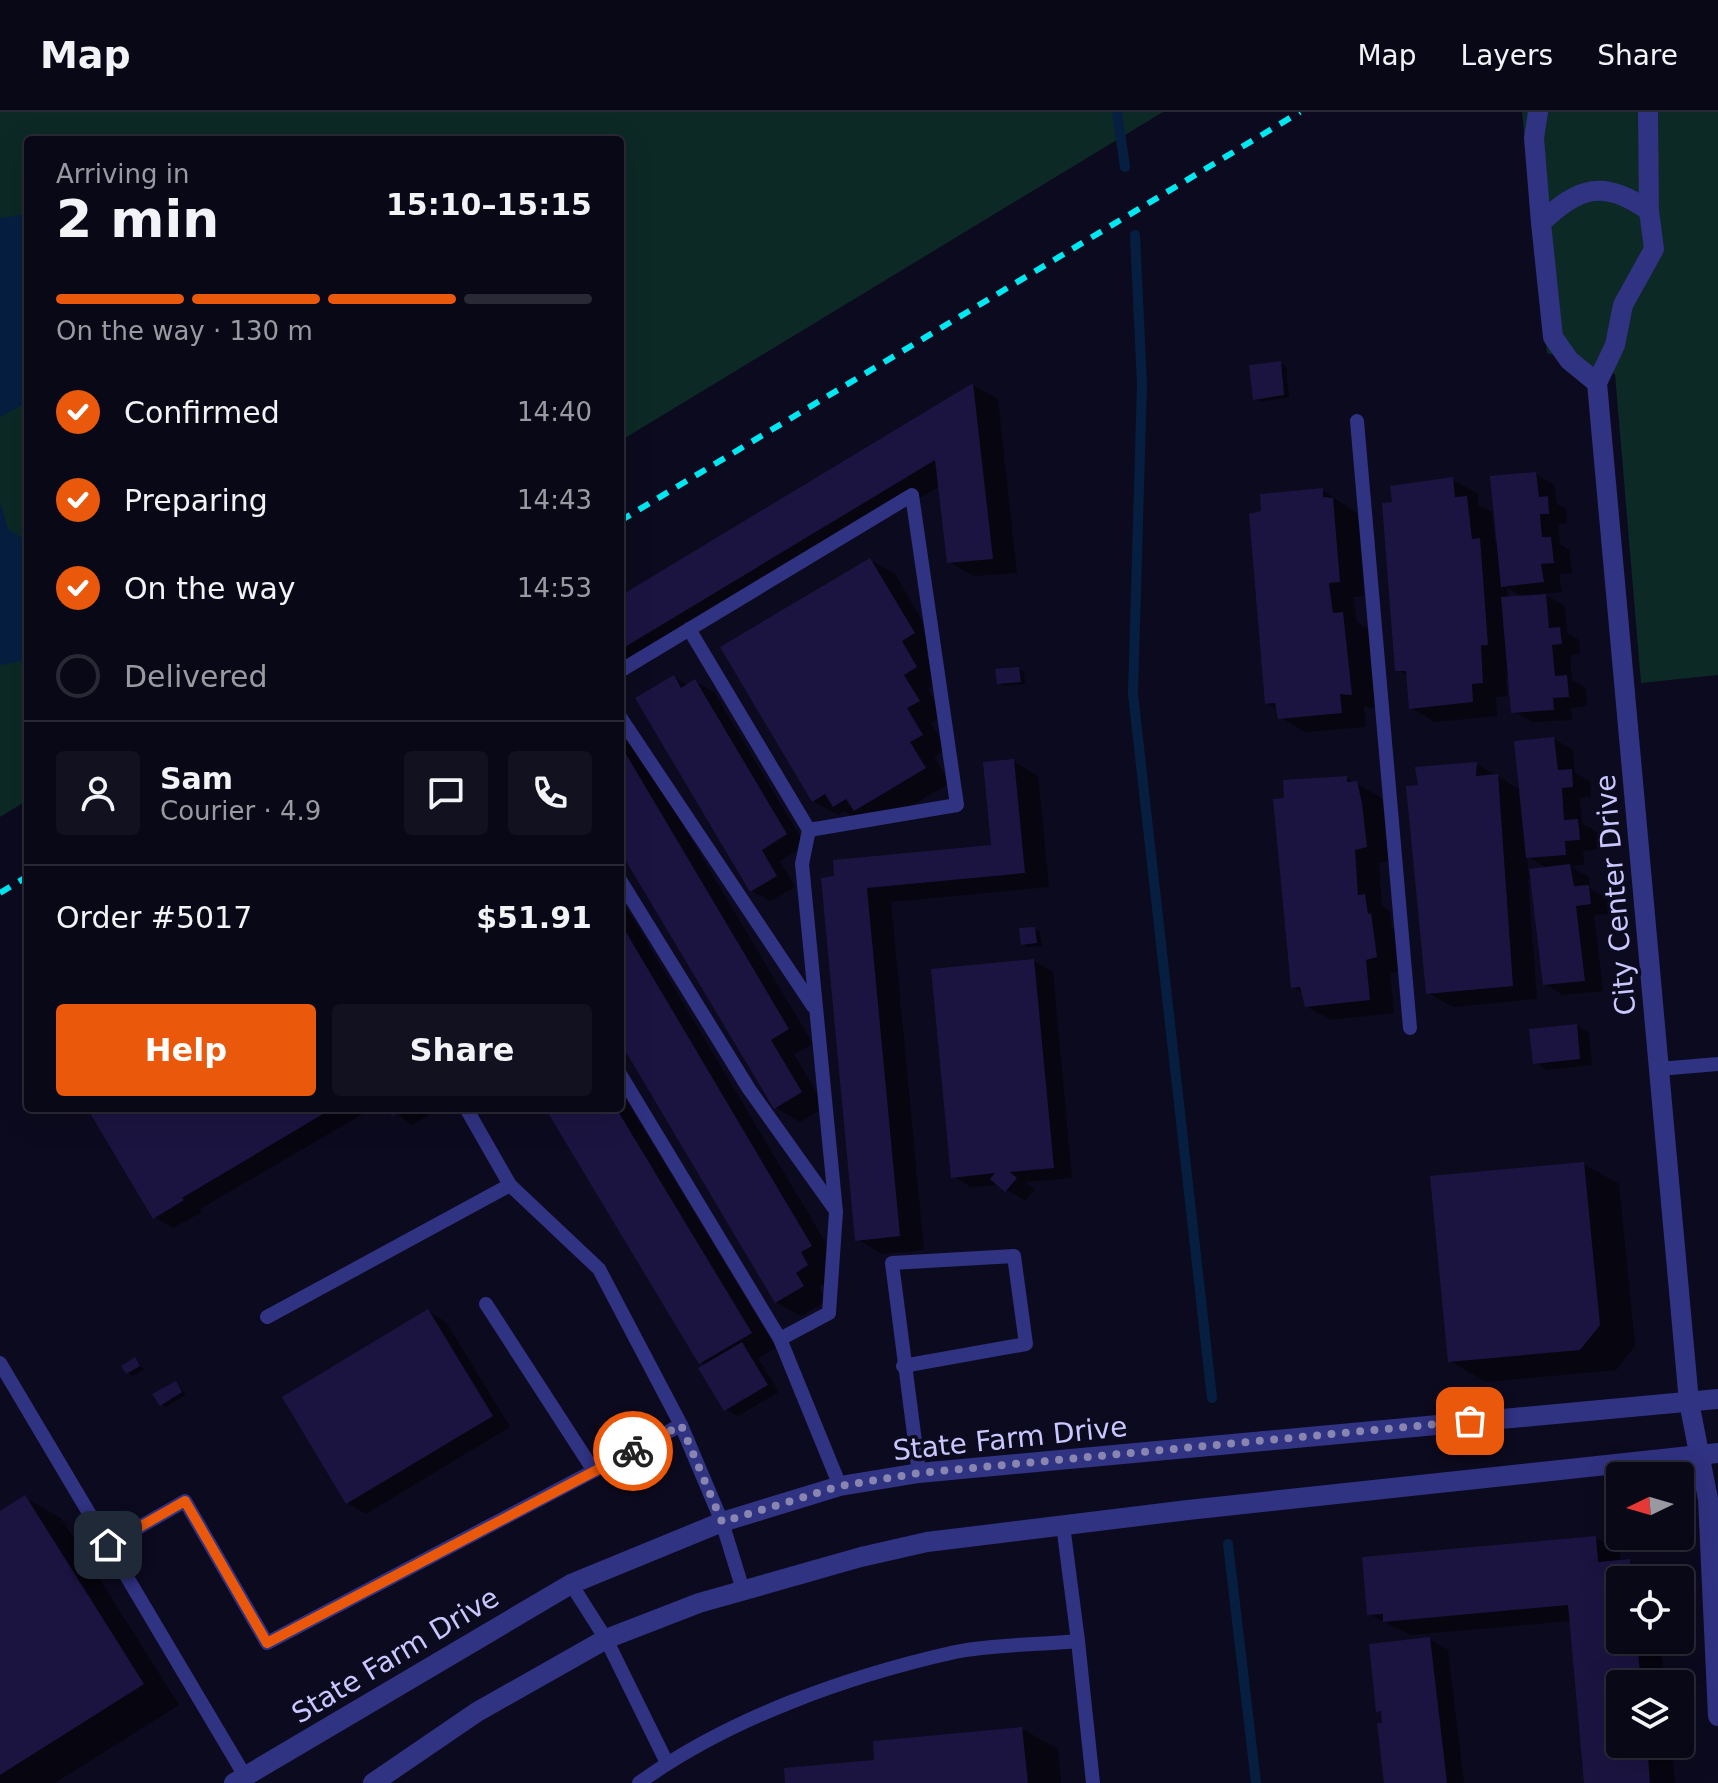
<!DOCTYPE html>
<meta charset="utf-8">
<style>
:root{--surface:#090816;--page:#12111f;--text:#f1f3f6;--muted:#999aa1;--line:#292935;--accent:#ea580c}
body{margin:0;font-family:"DejaVu Sans",sans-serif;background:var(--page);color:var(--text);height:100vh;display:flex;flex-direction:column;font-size:30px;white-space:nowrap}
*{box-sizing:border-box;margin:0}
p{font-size:26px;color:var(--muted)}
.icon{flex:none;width:44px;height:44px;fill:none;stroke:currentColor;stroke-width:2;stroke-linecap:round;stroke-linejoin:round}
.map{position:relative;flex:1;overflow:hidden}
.drawer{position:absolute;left:24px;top:24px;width:600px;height:976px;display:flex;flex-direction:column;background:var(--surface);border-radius:8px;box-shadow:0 8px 32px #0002,0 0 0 2px var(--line)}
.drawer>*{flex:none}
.needle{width:52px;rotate:265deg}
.controls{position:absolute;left:1606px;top:1350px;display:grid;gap:16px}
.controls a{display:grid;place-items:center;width:88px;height:88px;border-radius:8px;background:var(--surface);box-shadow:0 8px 32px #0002,0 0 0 2px var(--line);font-size:40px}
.pin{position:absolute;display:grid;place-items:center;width:68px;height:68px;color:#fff;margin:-34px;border-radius:16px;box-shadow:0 4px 12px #0006}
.courier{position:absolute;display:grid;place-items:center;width:80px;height:80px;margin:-40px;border:6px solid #ea580c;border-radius:50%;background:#fff;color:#222;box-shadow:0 2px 10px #0007}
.overview em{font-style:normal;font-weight:800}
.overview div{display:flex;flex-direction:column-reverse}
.overview{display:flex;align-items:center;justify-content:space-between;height:136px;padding:0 32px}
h1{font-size:52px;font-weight:800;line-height:60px}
.bar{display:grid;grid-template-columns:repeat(4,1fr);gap:12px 8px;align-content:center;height:96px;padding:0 32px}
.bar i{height:10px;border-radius:6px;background:var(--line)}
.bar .active{background:var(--accent)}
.bar p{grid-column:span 4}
.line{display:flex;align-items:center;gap:20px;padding:0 32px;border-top:2px solid var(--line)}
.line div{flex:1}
.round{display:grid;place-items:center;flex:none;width:84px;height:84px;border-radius:8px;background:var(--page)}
ol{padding:0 32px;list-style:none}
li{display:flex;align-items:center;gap:24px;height:88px}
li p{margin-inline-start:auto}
li .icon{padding:8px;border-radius:50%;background:var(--accent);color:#fff;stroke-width:4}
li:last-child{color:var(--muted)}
li i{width:44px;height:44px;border:4px solid var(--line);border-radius:50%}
.primary-button{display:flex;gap:16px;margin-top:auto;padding:16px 32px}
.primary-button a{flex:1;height:92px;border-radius:8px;background:var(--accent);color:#fff;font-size:32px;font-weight:800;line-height:92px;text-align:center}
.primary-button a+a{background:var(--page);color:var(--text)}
header{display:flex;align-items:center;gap:48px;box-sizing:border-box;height:112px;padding:0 40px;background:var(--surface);border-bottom:2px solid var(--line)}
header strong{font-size:38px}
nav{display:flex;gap:44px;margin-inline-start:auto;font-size:28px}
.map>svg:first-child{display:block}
.green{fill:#0c2926}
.water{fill:#061f41}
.shadow{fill:#0007;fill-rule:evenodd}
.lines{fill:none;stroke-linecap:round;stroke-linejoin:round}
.stream{stroke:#061f41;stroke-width:10}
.building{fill:#1b1441}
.lane{stroke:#303282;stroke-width:14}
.street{stroke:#303282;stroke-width:20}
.rail{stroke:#00e8f2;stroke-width:6;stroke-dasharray:12 10;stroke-linecap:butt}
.done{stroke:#8885b0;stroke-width:8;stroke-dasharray:0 14.4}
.route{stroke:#ea580c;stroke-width:10}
.labels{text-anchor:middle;stroke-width:7;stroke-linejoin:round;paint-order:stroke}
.street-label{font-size:28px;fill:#cac7ff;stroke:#0c0a1e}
</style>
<header>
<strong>Map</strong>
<nav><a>Map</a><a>Layers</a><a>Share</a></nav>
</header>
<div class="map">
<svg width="1718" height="1671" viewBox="0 0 1718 1671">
<rect width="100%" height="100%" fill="#0c0a1e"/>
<g class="green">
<polygon points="0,0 1163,0 620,329 620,28 28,28 28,688 0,705"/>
<polygon points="1522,0 1718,0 1718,563 1641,571 1615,262 1547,241"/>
</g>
<g class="water">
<polygon points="28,102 28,290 0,305 0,106"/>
<polygon points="0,389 8,417 28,430 28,548 0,553"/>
</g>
<g class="shadow">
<polygon points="1281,251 1286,254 1289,285 1261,290 1255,287"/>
<polygon points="973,273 998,287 1017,461 974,464 949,450 940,374 620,567 620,486"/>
<path d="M1536,362L1554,373L1557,392L1566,397L1567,412H1558L1560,432L1569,438L1572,461L1559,462L1562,480L1543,482L1565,494L1567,521L1579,528L1580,542L1570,543L1572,568L1586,576L1587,594L1571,596L1572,608L1532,610L1513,599L1510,564H1506L1507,584L1496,585L1497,604L1435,610L1411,596L1409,564L1397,558L1394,392L1453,368L1478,382V393L1492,400L1495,430L1499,429ZM1507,475L1524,486L1508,487Z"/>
<polygon points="1322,378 1358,402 1364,484 1353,485 1357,510 1368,517 1376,596 1364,595 1366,615 1305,620 1280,605 1277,597 1267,591"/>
<polygon points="870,448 895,462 938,536 926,543 941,569 928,577 944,604 931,611 947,638 934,645 950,671 880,712 859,708 844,699 838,703 813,689"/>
<polygon points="1019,557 1024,560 1025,572 1004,574 999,571"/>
<polygon points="674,565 689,574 695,570 714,580 805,733 780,749 795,775 770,789 752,779"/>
<polygon points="620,625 636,634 813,932 794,942 825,995 800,1010 775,995 620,735"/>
<path d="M1554,627L1573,638L1575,661L1590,669L1591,685L1580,686L1582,712L1597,720L1598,737L1583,739L1584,753L1570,754L1589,765L1590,776L1607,786L1609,802L1594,803L1603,879L1563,883L1545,872L1532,767H1528L1537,887L1453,895L1428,881L1420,675L1477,652L1521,678ZM1527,744L1548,757L1528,759Z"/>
<polygon points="1013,649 1038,664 1049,775 891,790 924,1138 882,1142 857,1127 823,768 993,735"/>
<polygon points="1346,666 1382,686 1391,748 1379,751 1382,794 1390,799 1392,816 1396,818 1401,859 1390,861 1394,901 1331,908 1306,894 1303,881 1293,875 1286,687"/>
<polygon points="620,785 836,1148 824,1155 832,1168 819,1175 827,1189 801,1204 776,1190 620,926"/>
<polygon points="1035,817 1040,820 1042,834 1028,835 1023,832"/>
<polygon points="1034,849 1053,860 1072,1066 1025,1070 1035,1078 1025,1089 1000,1073 971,1075 953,1064"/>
<polygon points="1577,914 1589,921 1592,953 1547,958 1535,950"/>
<polygon points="620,978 776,1236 758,1246 779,1280 738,1304 725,1297 706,1254 701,1251 547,996 620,996"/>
<polygon points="90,996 373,996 200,1097 202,1100 173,1116 155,1105"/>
<polygon points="390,996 441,996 412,1013"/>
<polygon points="1583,1052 1619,1072 1635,1234 1616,1258 1486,1270 1450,1249"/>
<polygon points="428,1199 446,1210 510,1315 366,1402 347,1391"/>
<polygon points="135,1248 144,1257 133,1264 127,1261"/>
<polygon points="176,1271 186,1283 166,1295 161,1292"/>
<polygon points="25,1386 61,1406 179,1593 55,1671 0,1671 0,1401"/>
<polygon points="1596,1426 1620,1440 1621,1450 1629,1449 1654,1464 1655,1468 1620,1468 1620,1528 1660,1528 1665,1572 1620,1572 1620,1632 1671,1632 1675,1671 1586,1671 1571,1509 1410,1523 1369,1502"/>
<polygon points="1429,1527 1448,1538 1464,1671 1386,1671 1383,1601 1378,1599"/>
<polygon points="1022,1617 1058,1637 1061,1671 785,1671"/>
</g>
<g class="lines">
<g class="stream">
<polyline points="1117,0 1125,55"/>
<polyline points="1135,123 1142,272 1133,582 1212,1286"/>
<polyline points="1228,1432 1256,1671"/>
</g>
</g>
<g class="building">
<polygon points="1281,249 1284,283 1253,288 1249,253"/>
<polygon points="973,271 993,447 947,451 935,348 620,538 620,484"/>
<polygon points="1536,360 1539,385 1548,384 1549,402 1540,402 1542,425 1551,425 1554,451 1541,452 1544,470 1501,475 1490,364"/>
<polygon points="1453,365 1455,385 1467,384 1472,427 1480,426 1488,533 1481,533 1483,571 1472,572 1473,590 1409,597 1406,559 1395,559 1382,391 1392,390 1390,374"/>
<polygon points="1323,376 1323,385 1333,386 1340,470 1329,471 1333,501 1343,500 1352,583 1340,582 1342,601 1278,607 1275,591 1265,592 1249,402 1261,399 1260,382"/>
<polygon points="870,446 915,521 902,529 917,555 904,563 920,589 907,596 923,623 910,630 926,656 854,699 846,687 833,695 825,682 812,690 720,535"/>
<polygon points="1546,482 1549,516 1560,515 1562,532 1552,533 1555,564 1567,563 1569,585 1553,586 1554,598 1511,601 1501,485"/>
<polygon points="1019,555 1021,570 997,572 995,557"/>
<polygon points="674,563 681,576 695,567 787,722 762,738 777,764 750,780 635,586"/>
<polygon points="1554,625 1558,658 1572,657 1573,675 1562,676 1564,708 1578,707 1580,728 1565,729 1566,743 1526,746 1514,629"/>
<polygon points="620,632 789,917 771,928 802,980 774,997 620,739"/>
<polygon points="1014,647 1025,761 867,776 900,1124 855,1129 821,766 834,764 833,748 991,733 983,650"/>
<polygon points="1477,650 1476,664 1498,662 1513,874 1426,882 1406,674 1418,673 1415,655"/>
<polygon points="1347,664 1347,670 1357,669 1362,691 1367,735 1355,738 1358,783 1365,782 1368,802 1371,801 1377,845 1366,848 1370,888 1305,895 1300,875 1291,876 1273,687 1284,686 1283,668"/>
<polygon points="1570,752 1574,774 1589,773 1591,792 1576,794 1585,869 1543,873 1529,757"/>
<polygon points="620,810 812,1134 801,1140 808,1153 796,1161 804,1174 775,1191 620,930"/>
<polygon points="1035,815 1037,831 1021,833 1019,816"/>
<polygon points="1034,847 1054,1056 1010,1060 1017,1066 1005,1080 990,1067 995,1061 951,1066 931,857"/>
<polygon points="1577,912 1580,947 1533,952 1529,917"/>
<polygon points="87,996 333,996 182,1086 184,1088 153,1107"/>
<polygon points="387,996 405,996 392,1004"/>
<polygon points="545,996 616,996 752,1221 699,1252"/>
<polygon points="1584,1050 1600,1213 1580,1238 1448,1250 1430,1064"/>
<polygon points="428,1197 493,1304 346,1392 282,1285"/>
<polygon points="742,1230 768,1273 724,1299 698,1256"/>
<polygon points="135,1245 140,1254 126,1262 121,1254"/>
<polygon points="176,1269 182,1280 160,1294 152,1282"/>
<polygon points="25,1383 144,1572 0,1663 0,1399"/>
<polygon points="1596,1424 1598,1450 1630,1447 1632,1468 1620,1468 1620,1528 1637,1528 1641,1572 1620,1572 1620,1632 1647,1632 1650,1671 1584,1671 1568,1493 1383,1510 1383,1502 1367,1503 1362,1445"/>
<polygon points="1430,1525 1447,1671 1384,1671 1377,1611 1382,1611 1381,1599 1376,1600 1369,1532"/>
<polygon points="1022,1615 1028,1671 785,1671 784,1656 874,1648 873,1629"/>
</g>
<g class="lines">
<g class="lane">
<polyline points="1357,309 1410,916"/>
<polyline points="620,559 912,383 957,693 809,718 689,517"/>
<polyline points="620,605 813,894"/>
<polyline points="620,768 749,977 836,1099"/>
<polyline points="1659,957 1718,952"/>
<polyline points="620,962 780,1227 840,1374"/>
<polyline points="466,996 510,1073"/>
<polyline points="486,1192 594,1359"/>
<polyline points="267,1205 510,1073 599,1157 681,1313 722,1410 743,1478"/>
<polyline points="780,1227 829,1201 836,1100 802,752 809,718"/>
<polyline points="0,1251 245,1664"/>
<polyline points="903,1254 1026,1232 1014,1144 892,1151 919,1361"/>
<polyline points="1063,1413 1078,1529"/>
<polyline points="108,1433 185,1389 267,1531 681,1313"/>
<polyline points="571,1472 606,1527 667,1651"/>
<path d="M639,1671C729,1606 848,1564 955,1540C994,1532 1038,1533 1078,1529L1093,1671"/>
</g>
<g class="street">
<polyline points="1538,0 1534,26 1541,111"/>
<polyline points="1648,0 1649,99"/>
<path d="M1597,271L1569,248L1553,225L1541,111C1579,74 1605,67 1649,99L1654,137L1623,193L1615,233L1597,271L1689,1290L1708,1387L1718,1604"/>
<polyline points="234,1671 571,1472 722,1410 840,1374 919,1361 1718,1287"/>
<polyline points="373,1671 477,1600 606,1527 699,1491 861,1445 927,1430 1188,1398 1718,1341"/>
</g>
<g class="rail">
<polyline points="620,409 1300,0"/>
<polyline points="0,781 28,764"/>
</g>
</g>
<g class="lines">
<polyline class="done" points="633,1339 681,1313 722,1410 840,1374 919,1361 1470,1309"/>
<polyline class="route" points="108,1433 185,1389 267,1531 633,1339"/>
</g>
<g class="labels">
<g class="street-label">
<text transform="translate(1615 783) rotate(-95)" y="10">City Center Drive</text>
<text transform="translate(1010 1326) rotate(-6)" y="10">State Farm Drive</text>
<text transform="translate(395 1543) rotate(-31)" y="10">State Farm Drive</text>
</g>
</g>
</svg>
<div class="controls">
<a><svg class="needle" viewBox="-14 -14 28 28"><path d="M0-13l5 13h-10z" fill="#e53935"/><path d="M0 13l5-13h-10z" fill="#999aa1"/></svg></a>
<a><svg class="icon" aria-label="locate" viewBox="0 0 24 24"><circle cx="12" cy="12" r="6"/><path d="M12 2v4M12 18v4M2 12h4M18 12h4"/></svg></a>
<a><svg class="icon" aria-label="layers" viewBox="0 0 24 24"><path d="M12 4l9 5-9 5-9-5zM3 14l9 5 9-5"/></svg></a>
</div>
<div class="pin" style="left:1470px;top:1309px;background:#ea580c"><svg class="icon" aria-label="bag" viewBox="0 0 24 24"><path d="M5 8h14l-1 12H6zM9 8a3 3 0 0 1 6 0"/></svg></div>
<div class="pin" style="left:108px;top:1433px;background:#1f2937"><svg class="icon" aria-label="home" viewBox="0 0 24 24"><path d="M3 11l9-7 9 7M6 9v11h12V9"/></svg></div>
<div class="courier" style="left:633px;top:1339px"><svg class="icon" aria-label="bike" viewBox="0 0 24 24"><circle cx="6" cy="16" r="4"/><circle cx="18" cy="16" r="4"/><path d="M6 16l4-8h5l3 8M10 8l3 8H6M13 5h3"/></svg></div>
<section class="drawer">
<div class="overview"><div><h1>2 min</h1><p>Arriving in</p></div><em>15:10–15:15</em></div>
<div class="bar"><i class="active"></i><i class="active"></i><i class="active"></i><i></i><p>On the way · 130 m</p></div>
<ol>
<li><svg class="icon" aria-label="check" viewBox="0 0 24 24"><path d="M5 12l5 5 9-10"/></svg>Confirmed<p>14:40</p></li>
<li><svg class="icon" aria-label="check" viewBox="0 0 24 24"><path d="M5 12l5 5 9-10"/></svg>Preparing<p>14:43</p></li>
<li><svg class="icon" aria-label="check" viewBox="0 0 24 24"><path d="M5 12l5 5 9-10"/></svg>On the way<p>14:53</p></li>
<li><i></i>Delivered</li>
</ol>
<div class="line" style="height:144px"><a class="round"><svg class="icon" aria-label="person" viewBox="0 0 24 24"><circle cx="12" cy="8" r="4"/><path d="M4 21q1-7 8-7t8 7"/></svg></a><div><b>Sam</b><p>Courier · 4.9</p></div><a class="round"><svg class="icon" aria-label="chat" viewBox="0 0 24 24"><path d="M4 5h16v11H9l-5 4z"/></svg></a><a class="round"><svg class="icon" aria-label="phone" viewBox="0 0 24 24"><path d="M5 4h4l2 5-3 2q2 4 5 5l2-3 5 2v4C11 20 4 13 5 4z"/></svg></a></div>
<div class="line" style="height:104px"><div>Order #5017</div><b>$51.91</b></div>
<div class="primary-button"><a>Help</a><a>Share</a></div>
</section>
</div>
